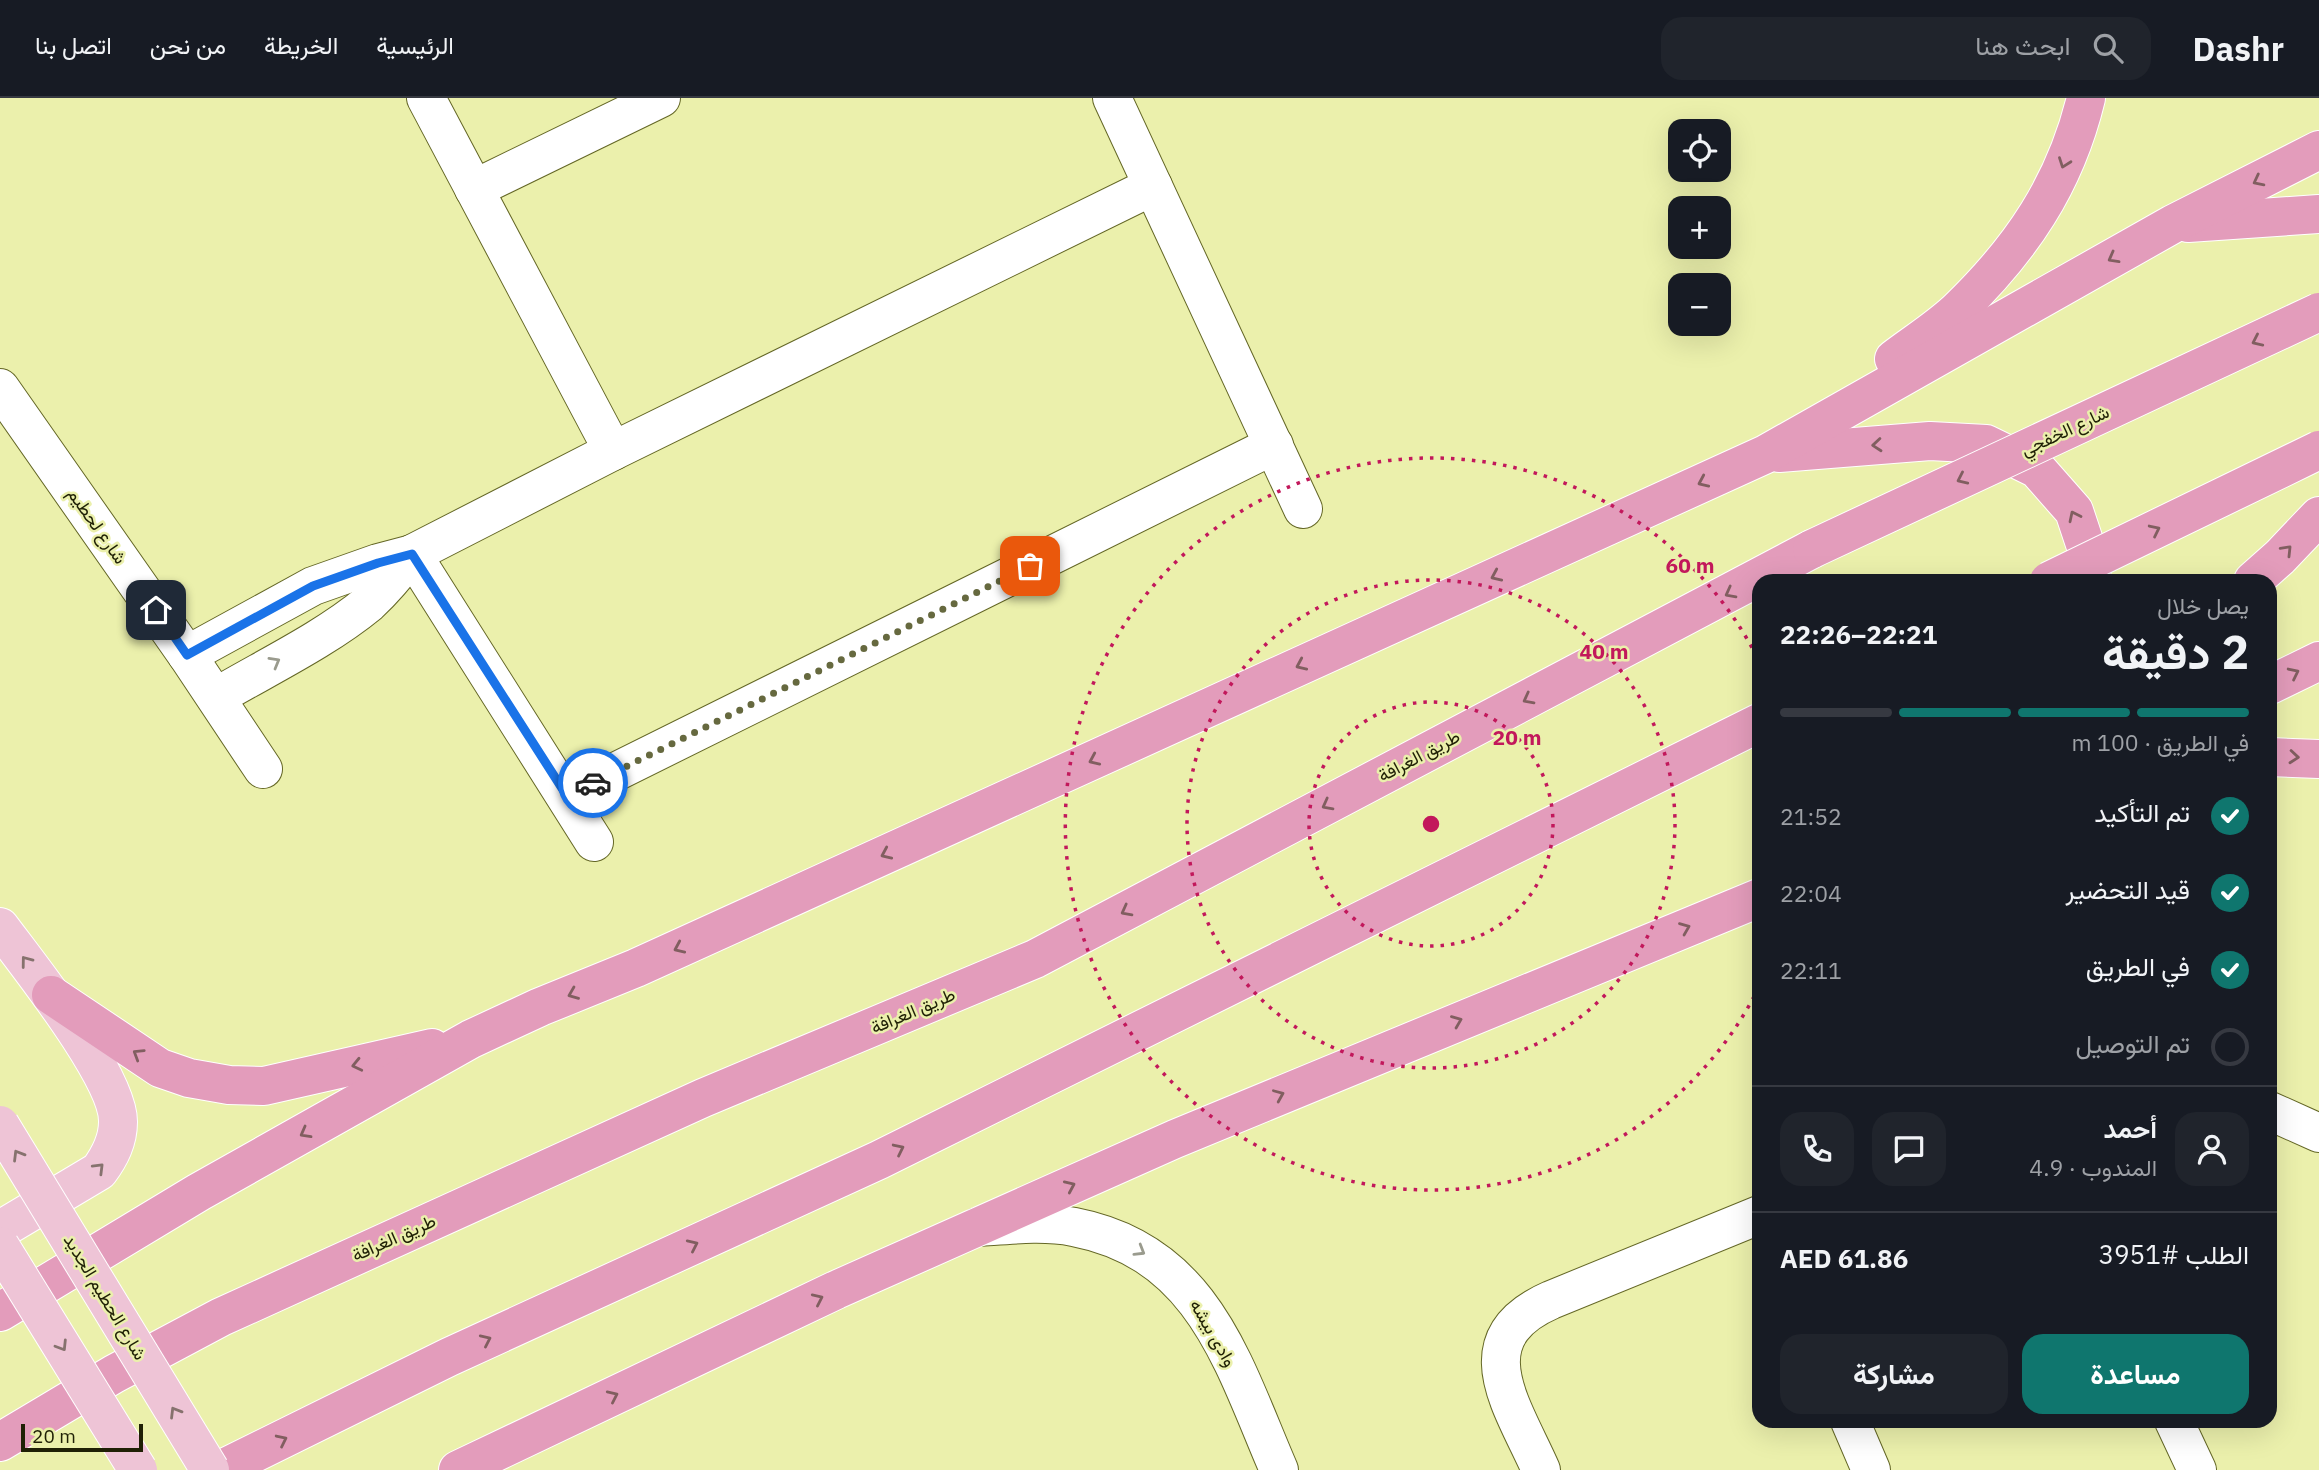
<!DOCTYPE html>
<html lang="ar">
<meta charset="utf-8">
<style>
:root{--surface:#171b24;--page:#20242c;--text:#f1f3f6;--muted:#9ea1a6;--line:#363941;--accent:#0f766e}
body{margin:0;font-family:"IBM Plex Sans",Vazirmatn,sans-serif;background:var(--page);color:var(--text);direction:rtl;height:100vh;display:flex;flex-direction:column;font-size:26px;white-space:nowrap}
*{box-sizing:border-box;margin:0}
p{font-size:23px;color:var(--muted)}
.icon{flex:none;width:38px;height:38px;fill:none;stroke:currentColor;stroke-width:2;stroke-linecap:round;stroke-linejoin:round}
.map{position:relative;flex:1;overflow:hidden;direction:ltr}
.details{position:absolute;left:1752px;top:476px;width:525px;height:854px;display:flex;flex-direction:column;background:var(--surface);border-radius:21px;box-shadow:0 7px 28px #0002;direction:rtl}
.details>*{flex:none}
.tools{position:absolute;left:1668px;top:21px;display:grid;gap:14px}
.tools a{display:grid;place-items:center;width:63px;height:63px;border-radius:14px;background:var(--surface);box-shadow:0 7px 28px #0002;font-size:35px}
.scale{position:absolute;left:21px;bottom:18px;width:122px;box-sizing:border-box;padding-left:7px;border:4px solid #1f2005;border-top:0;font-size:19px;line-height:24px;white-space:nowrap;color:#1f2005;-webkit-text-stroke:5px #ebf0ac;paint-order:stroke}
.pin{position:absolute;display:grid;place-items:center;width:60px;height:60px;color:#fff;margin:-30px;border-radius:14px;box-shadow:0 4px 10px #0006}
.courier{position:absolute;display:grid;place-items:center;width:70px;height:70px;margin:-35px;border:5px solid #1a73e8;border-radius:50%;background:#fff;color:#222;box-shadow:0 2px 9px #0007}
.summary em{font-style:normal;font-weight:700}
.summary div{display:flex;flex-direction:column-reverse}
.summary{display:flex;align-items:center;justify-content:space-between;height:119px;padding:0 28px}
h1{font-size:46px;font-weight:700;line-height:52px}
.bar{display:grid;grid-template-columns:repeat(4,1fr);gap:10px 7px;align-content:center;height:84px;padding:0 28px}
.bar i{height:9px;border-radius:5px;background:var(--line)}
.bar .active{background:var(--accent)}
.bar p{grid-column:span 4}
.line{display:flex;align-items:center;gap:18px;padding:0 28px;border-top:2px solid var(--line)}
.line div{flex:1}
.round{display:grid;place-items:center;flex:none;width:74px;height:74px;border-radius:21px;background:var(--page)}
ol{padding:0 28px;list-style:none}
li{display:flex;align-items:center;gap:21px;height:77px}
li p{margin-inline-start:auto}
li .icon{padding:7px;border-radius:50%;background:var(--accent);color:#fff;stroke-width:4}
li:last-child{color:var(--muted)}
li i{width:38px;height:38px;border:4px solid var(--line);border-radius:50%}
.cta{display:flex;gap:14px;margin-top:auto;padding:14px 28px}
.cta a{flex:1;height:80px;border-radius:21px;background:var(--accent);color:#fff;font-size:28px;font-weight:700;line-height:80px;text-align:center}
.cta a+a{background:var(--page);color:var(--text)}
header{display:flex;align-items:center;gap:42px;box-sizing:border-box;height:98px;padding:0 35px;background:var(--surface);border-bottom:2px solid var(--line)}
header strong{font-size:33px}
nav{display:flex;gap:38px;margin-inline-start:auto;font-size:24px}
.search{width:490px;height:63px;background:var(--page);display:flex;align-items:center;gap:18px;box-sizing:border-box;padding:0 24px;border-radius:21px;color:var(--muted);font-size:26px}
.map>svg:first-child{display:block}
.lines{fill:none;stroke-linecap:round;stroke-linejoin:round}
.minor-casing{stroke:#646726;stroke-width:40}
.major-casing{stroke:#fff;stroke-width:40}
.highway-casing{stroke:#fff;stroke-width:40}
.minor{stroke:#fff;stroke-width:38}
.major{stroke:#eec4d6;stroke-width:38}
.highway{stroke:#e39cbb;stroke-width:38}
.major-bridge-casing{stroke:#fff;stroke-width:40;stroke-linecap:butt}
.highway-bridge-casing{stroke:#fff;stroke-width:40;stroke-linecap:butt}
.major-bridge{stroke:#eec4d6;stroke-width:38}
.highway-bridge{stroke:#e39cbb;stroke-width:38}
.oneway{stroke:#815e60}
.oneway2{stroke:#9a9b8e}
.oneway3{stroke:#86726e}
.done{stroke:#66693f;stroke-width:7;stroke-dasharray:0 12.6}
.route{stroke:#1a73e8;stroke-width:9}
.ring{fill:none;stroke:#c2185b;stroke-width:3.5;stroke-dasharray:3.5 7}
.labels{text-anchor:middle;stroke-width:5;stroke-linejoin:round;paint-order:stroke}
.street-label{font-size:18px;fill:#1f2005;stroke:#ebf0ac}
.centre{fill:#c2185b;stroke:#ebf0ac;stroke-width:3.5}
.ring-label{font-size:21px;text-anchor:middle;font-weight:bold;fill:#c2185b;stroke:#ebf0ac;stroke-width:5;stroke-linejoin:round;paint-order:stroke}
</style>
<header>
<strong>Dashr</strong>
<div class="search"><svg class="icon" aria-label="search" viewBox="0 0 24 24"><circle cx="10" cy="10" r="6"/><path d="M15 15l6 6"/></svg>ابحث هنا</div>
<nav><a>الرئيسية</a><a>الخريطة</a><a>من نحن</a><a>اتصل بنا</a></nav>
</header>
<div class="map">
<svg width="2319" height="1372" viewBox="0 0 2319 1372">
<rect width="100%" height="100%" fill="#ebf0ac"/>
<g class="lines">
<defs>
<g id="minor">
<polyline points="426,0 613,353"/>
<polyline points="1112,0 1303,411"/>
<polyline points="474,91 661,0"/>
<polyline points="0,290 187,557 263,671"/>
<polyline points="412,456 594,744"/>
<polyline points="187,557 313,488 378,465 412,456 613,353 1153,88"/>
<path d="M216,599C267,569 324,542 369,505C385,490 399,473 412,456"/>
<polyline points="567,698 1274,347"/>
<polyline points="2270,1013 2319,1035"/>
<path d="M978,1129C1009,1127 1043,1123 1074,1129C1204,1154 1233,1266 1279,1372"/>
<polyline points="1850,1323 1871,1372"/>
<polyline points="2174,1323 2197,1372"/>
<path d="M1541,1372C1513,1308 1462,1241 1551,1202L1759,1117"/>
</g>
<path id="major" d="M0,829C29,868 119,980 118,1024C118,1043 110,1058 99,1073L0,1132"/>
<g id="highway">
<polyline points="2188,125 2319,116"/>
<path d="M1894,261C1915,245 1939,230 1958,212C2021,151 2065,87 2086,0"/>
<polyline points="1779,355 1930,343 1986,346 2037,371 2074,413 2092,467 2091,483"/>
<polyline points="2253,483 2280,459 2319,418"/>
<polyline points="2270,587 2319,563"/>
<polyline points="2270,659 2319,661"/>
<polyline points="51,897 160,970 189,980 229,987 264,988 432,950"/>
<polyline points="0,1214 199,1094 471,941 540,909 636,870 1766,356 2173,126 2319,52"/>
<polyline points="0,1344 114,1276 221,1219 703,1000 1035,861 1812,451"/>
<polyline points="220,1372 449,1259 879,1062 1759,625"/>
<polyline points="458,1372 836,1192 1175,1041 1759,800"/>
</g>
</defs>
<use href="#minor" class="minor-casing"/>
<use href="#major" class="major-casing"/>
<use href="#highway" class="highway-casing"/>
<use href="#minor" class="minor"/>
<use href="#major" class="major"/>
<use href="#highway" class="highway"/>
<defs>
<g id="major-bridge">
<polyline points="0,1027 210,1372"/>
<polyline points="0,1148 138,1372"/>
</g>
<g id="highway-bridge">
<polyline points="1812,451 2319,214"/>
<polyline points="2049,483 2319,352"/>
</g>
</defs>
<use href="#major-bridge" class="major-bridge-casing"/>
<use href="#highway-bridge" class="highway-bridge-casing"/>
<use href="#major-bridge" class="major-bridge"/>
<use href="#highway-bridge" class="highway-bridge"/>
</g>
<defs><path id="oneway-chevron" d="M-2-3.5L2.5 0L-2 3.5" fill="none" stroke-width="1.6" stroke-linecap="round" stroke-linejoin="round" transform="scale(1.75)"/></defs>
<g class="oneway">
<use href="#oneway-chevron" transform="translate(2064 65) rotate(110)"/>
<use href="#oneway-chevron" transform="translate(2258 83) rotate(153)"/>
<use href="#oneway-chevron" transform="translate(2113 160) rotate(151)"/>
<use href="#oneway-chevron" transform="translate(2257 243) rotate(155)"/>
<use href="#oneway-chevron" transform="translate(1877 347) rotate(175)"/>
<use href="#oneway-chevron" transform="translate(1962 381) rotate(155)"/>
<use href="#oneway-chevron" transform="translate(1703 384) rotate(156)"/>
<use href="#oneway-chevron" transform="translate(2074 418) rotate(-116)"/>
<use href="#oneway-chevron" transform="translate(2155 432) rotate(-26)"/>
<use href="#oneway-chevron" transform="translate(2287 452) rotate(-46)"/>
<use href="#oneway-chevron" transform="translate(1496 478) rotate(156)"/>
<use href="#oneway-chevron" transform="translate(1730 495) rotate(152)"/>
<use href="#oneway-chevron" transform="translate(1301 567) rotate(156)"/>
<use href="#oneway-chevron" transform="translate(2294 575) rotate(-26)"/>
<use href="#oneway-chevron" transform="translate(1528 601) rotate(152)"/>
<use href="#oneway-chevron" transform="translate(2294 659) rotate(5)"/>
<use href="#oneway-chevron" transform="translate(1094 662) rotate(156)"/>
<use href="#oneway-chevron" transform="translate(1327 707) rotate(152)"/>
<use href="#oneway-chevron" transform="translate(886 756) rotate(156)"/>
<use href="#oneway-chevron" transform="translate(1126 813) rotate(152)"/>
<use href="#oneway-chevron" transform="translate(1685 830) rotate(-22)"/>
<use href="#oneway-chevron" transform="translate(679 850) rotate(156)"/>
<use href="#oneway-chevron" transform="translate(573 896) rotate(158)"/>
<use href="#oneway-chevron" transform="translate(1457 923) rotate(-22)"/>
<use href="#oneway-chevron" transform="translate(138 956) rotate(-148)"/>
<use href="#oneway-chevron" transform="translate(357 967) rotate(167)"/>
<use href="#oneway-chevron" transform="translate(1279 997) rotate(-23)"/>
<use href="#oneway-chevron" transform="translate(305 1035) rotate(151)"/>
<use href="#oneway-chevron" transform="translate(899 1051) rotate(-26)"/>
<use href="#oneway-chevron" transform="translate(1070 1088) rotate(-24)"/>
<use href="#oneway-chevron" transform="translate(693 1147) rotate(-25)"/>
<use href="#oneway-chevron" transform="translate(818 1201) rotate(-25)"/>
<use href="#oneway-chevron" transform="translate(486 1242) rotate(-25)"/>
<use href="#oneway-chevron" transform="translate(613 1298) rotate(-25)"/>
<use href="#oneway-chevron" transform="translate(282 1342) rotate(-26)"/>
</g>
<g class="oneway2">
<use href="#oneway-chevron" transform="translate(275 564) rotate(-30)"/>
<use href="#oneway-chevron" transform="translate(1140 1153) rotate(31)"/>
</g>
<g class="oneway3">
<use href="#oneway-chevron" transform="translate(26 863) rotate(-127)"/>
<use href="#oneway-chevron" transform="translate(18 1057) rotate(-121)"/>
<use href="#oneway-chevron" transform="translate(99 1070) rotate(-45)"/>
<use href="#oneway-chevron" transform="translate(62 1248) rotate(58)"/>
<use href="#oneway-chevron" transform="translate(175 1314) rotate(-121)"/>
</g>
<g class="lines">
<polyline class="done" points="593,685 1030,468"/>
<polyline class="route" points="156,512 187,557 313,488 378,465 412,456 567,698 593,685"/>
</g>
<g class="ring">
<circle cx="1431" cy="726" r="122"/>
<circle cx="1431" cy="726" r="244"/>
<path d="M1759 889A366 366 0 1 1 1759 563"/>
</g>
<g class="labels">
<g class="street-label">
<text transform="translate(2065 333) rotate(-25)" y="6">شارع الخفجي</text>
<text transform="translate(97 428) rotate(55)" y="6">شارع لحطيم</text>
<text transform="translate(1419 658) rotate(-28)" y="6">طريق الغرافة</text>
<text transform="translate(913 913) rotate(-23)" y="6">طريق الغرافة</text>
<text transform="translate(394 1140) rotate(-24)" y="6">طريق الغرافة</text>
<text transform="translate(105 1199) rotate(59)" y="6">شارع الحطيم الجديد</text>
<text transform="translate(1213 1235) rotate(60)" y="6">وادى بيشه</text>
</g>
</g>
<circle cx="1431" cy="726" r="10" class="centre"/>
<g class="ring-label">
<text x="1690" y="475">60 m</text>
<text x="1604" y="561">40 m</text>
<text x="1517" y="647">20 m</text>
</g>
</svg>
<div class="tools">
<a><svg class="icon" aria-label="locate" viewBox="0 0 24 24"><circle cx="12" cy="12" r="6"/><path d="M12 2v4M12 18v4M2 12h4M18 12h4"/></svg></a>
<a>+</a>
<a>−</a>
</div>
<div class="scale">20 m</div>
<div class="pin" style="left:1030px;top:468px;background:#ea580c"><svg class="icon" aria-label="bag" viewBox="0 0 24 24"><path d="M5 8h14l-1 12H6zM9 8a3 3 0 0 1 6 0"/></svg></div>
<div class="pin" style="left:156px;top:512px;background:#1f2937"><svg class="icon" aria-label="home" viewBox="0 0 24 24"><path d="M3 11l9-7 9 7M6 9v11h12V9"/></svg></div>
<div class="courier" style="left:593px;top:685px"><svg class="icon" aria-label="car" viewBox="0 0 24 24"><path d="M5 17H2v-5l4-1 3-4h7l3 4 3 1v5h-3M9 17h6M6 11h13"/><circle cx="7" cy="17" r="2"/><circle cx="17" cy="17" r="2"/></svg></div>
<section class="details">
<div class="summary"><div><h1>2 دقيقة</h1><p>يصل خلال</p></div><em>22:21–22:26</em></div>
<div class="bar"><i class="active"></i><i class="active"></i><i class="active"></i><i></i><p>في الطريق · 100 m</p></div>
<ol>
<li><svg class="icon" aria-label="check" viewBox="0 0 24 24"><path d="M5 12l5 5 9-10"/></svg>تم التأكيد<p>21:52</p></li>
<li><svg class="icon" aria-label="check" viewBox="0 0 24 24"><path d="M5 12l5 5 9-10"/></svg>قيد التحضير<p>22:04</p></li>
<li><svg class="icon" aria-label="check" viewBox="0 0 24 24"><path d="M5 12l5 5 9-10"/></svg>في الطريق<p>22:11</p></li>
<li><i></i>تم التوصيل</li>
</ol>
<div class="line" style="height:126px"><a class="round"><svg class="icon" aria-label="person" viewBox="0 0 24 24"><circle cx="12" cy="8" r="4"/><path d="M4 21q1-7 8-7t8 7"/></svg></a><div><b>أحمد</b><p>المندوب · 4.9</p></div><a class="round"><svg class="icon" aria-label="chat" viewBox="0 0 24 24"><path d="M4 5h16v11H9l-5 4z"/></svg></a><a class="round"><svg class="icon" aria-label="phone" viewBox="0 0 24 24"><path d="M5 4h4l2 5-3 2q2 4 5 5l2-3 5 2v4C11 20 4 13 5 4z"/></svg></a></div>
<div class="line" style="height:91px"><div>الطلب #3951</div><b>AED 61.86</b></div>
<div class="cta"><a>مساعدة</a><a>مشاركة</a></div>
</section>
</div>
